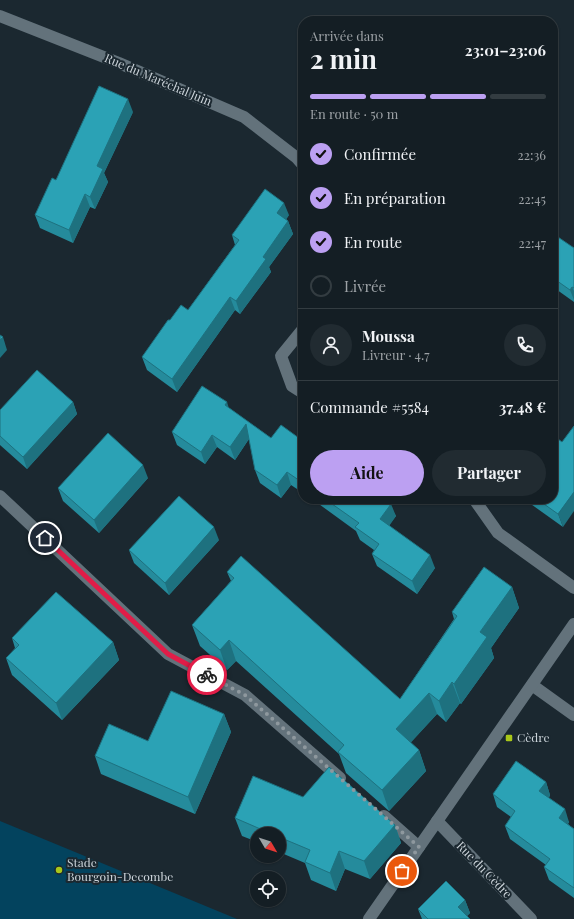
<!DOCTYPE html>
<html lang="fr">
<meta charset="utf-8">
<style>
:root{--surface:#141e24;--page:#212b31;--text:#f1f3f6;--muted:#9da2a6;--line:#333c41;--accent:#bca0f2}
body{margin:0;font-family:"Playfair Display",serif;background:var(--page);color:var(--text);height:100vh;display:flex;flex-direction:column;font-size:15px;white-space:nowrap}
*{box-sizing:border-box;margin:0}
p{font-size:13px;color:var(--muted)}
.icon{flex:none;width:22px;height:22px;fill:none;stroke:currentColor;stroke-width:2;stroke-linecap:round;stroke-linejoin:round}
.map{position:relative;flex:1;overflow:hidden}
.panel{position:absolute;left:298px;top:16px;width:260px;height:488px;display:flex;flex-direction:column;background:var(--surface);border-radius:16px;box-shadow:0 1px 3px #0004,0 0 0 1px var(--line)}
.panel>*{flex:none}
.needle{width:26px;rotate:129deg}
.tools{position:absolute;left:250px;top:827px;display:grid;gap:8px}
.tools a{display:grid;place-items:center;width:36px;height:36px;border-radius:50%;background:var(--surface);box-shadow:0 1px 3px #0004,0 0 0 1px var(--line);font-size:20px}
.pin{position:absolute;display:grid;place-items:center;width:34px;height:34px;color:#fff;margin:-17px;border:2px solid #fff;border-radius:50%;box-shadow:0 1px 4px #0007}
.courier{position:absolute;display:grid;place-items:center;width:40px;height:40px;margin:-20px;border:3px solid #e11d48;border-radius:50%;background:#fff;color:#222;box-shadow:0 1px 5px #0007}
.summary em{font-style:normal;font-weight:700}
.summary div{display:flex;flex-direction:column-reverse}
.summary{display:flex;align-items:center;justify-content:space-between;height:68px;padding:0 12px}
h1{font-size:26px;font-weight:700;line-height:30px}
.bar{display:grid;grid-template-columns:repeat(4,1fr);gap:6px 4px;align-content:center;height:48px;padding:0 12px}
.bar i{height:5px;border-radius:3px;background:var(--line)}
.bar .current{background:var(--accent)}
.bar p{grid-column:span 4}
.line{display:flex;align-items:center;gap:10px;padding:0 12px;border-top:1px solid var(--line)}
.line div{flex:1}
.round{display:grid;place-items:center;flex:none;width:42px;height:42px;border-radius:21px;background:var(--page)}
ol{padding:0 12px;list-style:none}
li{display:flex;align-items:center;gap:12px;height:44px}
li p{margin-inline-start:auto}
li .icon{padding:4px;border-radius:50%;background:var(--accent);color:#111;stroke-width:4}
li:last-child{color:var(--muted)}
li i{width:22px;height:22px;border:2px solid var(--line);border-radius:50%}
.cta{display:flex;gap:8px;margin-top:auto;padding:8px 12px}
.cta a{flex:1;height:46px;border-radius:24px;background:var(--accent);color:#111;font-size:16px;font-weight:700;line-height:46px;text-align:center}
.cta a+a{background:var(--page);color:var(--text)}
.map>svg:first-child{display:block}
.green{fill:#03435e}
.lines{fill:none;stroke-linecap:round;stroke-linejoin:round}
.minor{stroke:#63727b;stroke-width:12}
.wall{fill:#258b9c}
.shaded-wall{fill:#1e717f}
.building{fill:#2ba2b5;stroke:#1e717f}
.done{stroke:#8e989e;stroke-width:4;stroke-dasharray:0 7.2}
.route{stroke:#e11d48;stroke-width:5}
.poi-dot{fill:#a9c71a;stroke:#1b2830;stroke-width:1.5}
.labels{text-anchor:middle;stroke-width:4;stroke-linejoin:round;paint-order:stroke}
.street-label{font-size:12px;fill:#ccd4da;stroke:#1b2830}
.poi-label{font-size:12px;fill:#ccd4da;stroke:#1b2830;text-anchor:start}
</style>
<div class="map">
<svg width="574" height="919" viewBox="0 0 574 919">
<rect width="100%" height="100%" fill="#1b2830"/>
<polygon class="green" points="0,821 237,919 0,919"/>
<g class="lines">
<g class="minor">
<polyline points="0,16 119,63 244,117 297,158 303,165"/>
<polyline points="303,329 281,356 292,386 303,393"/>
<polyline points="0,496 168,654 245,695 340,778"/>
<polyline points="474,499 498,533 574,588"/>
<polyline points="532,685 574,715"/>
<polyline points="384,816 419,847"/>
<polyline points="437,821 531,919"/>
<polyline points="369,919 574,624"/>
</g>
</g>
<g class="wall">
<polygon points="133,112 104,173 108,182 95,209 90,207 73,243 40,228 35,215 56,180"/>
<polygon points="289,215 286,219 288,221 293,234 269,267 271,272 240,314 235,310 177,392 147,370 142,357 170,320 188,310 235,245 232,235"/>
<polygon points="553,238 574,248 574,302 553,287"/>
<polygon points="73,402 77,414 27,469 0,445 0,410"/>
<polygon points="229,408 271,438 303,441 303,493 291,485 281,498 260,483 255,470 249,439 235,460 217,447 205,464 177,445 172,432"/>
<polygon points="148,478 99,533 63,501 58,488"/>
<polygon points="312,499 385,499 396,516 389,525 435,568 417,594 377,566 372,554 374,550 360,540 356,531"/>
<polygon points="526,499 553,499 563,527 528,502"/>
<polygon points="219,540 169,595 134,563 129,550"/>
<polygon points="227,572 400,699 454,619 452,612 512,587 519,608 491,648 494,658 461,704 460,703 446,722 437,714 410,743 419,750 426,771 389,811 346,773 339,754 236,661 227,670 200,646 192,625 231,581"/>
<polygon points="12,638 113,642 119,660 62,720 12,675 6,658 15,648"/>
<polygon points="224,714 231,732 195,814 101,774 95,756 148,741"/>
<polygon points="546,782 550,795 549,798 569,822 568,824 574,829 574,898 549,880 544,867 546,865 510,839 505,826 511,817 497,807 493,794"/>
<polygon points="303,797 395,825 401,843 370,879 345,869 336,891 311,880 305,863 279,852 279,834 257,834 257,842 242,836 235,818"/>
<polygon points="465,900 470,913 467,916 470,919 422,919 418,909"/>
</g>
<g class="shaded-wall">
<polygon points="128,99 133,112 104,173 108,182 95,209 90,197 97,166"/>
<polygon points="85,194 90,207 73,243 69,230"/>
<polygon points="284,203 289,215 282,226 277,213"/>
<polygon points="288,221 293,234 269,267 271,272 240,314 236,301 263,257"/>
<polygon points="572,287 574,291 574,300 570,290"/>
<polygon points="230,297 235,310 177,392 172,379"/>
<polygon points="3,337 7,350 0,358 0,340"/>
<polygon points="73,402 77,414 27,469 23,457"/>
<polygon points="227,402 231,415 225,405"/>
<polygon points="246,424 250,437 235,460 230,447"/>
<polygon points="212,435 217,447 205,464 201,452"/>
<polygon points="143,465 148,478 99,533 94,520"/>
<polygon points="287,472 291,485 281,498 277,485"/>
<polygon points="574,492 574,511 563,527 558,514"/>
<polygon points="391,504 396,516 385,532 380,519"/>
<polygon points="214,527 219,540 169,595 165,583"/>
<polygon points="430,555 435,568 417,594 412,581"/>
<polygon points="512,587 519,608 491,648 494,658 461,704 454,684 480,632"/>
<polygon points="229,640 236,661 227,670 220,650"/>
<polygon points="113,642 119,660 62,720 56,703"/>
<polygon points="452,682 460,703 446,722 439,701"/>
<polygon points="429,693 437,714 404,750 396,729"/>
<polygon points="224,714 231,732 195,814 188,797"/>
<polygon points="419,750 426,771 389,811 382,790"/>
<polygon points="546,782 550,795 544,804 539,791"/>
<polygon points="565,809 569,822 563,830 559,818"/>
<polygon points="395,825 401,843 370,879 364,861"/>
<polygon points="339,851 345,869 336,891 330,873"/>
<polygon points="465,900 470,913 463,919 458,907"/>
</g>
<g class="building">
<polygon points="99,86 128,99 97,166 103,169 90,197 85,194 69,230 35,215 52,178 56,180"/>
<polygon points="265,189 284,203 277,213 288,221 263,257 266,259 236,301 230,297 172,379 142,357 168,320 170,320 181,305 188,310 239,240 232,235"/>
<polygon points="555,235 574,248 574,288 572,287 570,290 553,278 553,238"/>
<polygon points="0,335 3,337 0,340"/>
<polygon points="37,370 73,402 23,457 0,436 0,410"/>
<polygon points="202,386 227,402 225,405 271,438 281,425 303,441 303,483 287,472 277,485 255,470 246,424 230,447 212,435 201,452 172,432"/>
<polygon points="574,426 574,492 558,514 537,499 553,499 553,446 558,439 562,442"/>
<polygon points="108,433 143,465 94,520 58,488"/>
<polygon points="179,496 214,527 165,583 129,550"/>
<polygon points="325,499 385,499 391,504 380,519 430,555 412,581 372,554 379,544 355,527 359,523"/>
<polygon points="241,556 400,699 457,616 452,612 484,567 512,587 480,632 487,637 454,684 452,682 439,701 429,693 396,729 419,750 382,790 338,752 344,745 229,640 220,650 192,625 234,578 227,572"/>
<polygon points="56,592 113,642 56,703 6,658 19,645 12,638"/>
<polygon points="171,691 224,714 188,797 95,756 109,724 148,741"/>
<polygon points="516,761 546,782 539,791 565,809 559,818 574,829 574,888 544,867 550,859 505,826 515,811 493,794"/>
<polygon points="329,767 395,825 364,861 339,851 330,873 305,862 310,850 279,837 279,834 272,834 235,818 253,776 303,797"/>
<polygon points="446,881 465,900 458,907 470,919 428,919 418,909"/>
</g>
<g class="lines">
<polyline class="done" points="207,675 245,695 419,847 402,871"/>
<polyline class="route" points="45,538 168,654 207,675"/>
</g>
<g class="poi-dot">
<rect x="505" y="734" width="8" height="8" rx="2"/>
<circle cx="59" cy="870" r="4"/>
</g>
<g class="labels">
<g class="street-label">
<text transform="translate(158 80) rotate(23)" y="4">Rue du Maréchal Juin</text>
<text transform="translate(484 870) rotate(46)" y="4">Rue du Cèdre</text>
</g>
<g class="poi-label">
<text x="517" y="742">Cèdre</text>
<text x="67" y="867">Stade<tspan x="67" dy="14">Bourgoin-Decombe</tspan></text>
</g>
</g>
</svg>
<div class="tools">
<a><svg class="needle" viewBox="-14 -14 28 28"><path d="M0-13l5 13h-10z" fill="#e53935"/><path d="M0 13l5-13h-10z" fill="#9da2a6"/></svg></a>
<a><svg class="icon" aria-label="locate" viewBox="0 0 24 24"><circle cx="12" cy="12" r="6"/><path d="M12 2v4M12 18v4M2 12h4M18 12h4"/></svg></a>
</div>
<div class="pin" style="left:402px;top:871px;background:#ea580c"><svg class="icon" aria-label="bag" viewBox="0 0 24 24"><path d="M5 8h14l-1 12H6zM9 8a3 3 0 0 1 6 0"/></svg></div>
<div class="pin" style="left:45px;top:538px;background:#1f2937"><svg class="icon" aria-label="home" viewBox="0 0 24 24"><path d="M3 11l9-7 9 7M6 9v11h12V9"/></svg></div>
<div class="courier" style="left:207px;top:675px"><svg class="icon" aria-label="bike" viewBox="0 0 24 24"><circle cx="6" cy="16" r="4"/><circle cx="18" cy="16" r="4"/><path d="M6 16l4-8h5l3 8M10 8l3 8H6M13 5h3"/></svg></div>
<section class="panel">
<div class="summary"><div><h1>2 min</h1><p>Arrivée dans</p></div><em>23:01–23:06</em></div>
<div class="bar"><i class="current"></i><i class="current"></i><i class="current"></i><i></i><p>En route · 50 m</p></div>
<ol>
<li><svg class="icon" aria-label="check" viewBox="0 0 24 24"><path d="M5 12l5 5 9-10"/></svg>Confirmée<p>22:36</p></li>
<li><svg class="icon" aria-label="check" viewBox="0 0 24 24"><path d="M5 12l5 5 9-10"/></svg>En préparation<p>22:45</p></li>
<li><svg class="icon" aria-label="check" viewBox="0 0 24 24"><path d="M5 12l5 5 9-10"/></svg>En route<p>22:47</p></li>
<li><i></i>Livrée</li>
</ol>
<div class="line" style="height:72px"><a class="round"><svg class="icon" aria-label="person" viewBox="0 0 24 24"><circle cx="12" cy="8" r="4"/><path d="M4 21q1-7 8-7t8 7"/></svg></a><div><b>Moussa</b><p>Livreur · 4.7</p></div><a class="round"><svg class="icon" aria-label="phone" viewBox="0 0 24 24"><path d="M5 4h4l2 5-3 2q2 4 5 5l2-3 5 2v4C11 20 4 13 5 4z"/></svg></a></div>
<div class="line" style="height:52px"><div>Commande #5584</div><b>37.48 €</b></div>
<div class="cta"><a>Aide</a><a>Partager</a></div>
</section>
</div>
